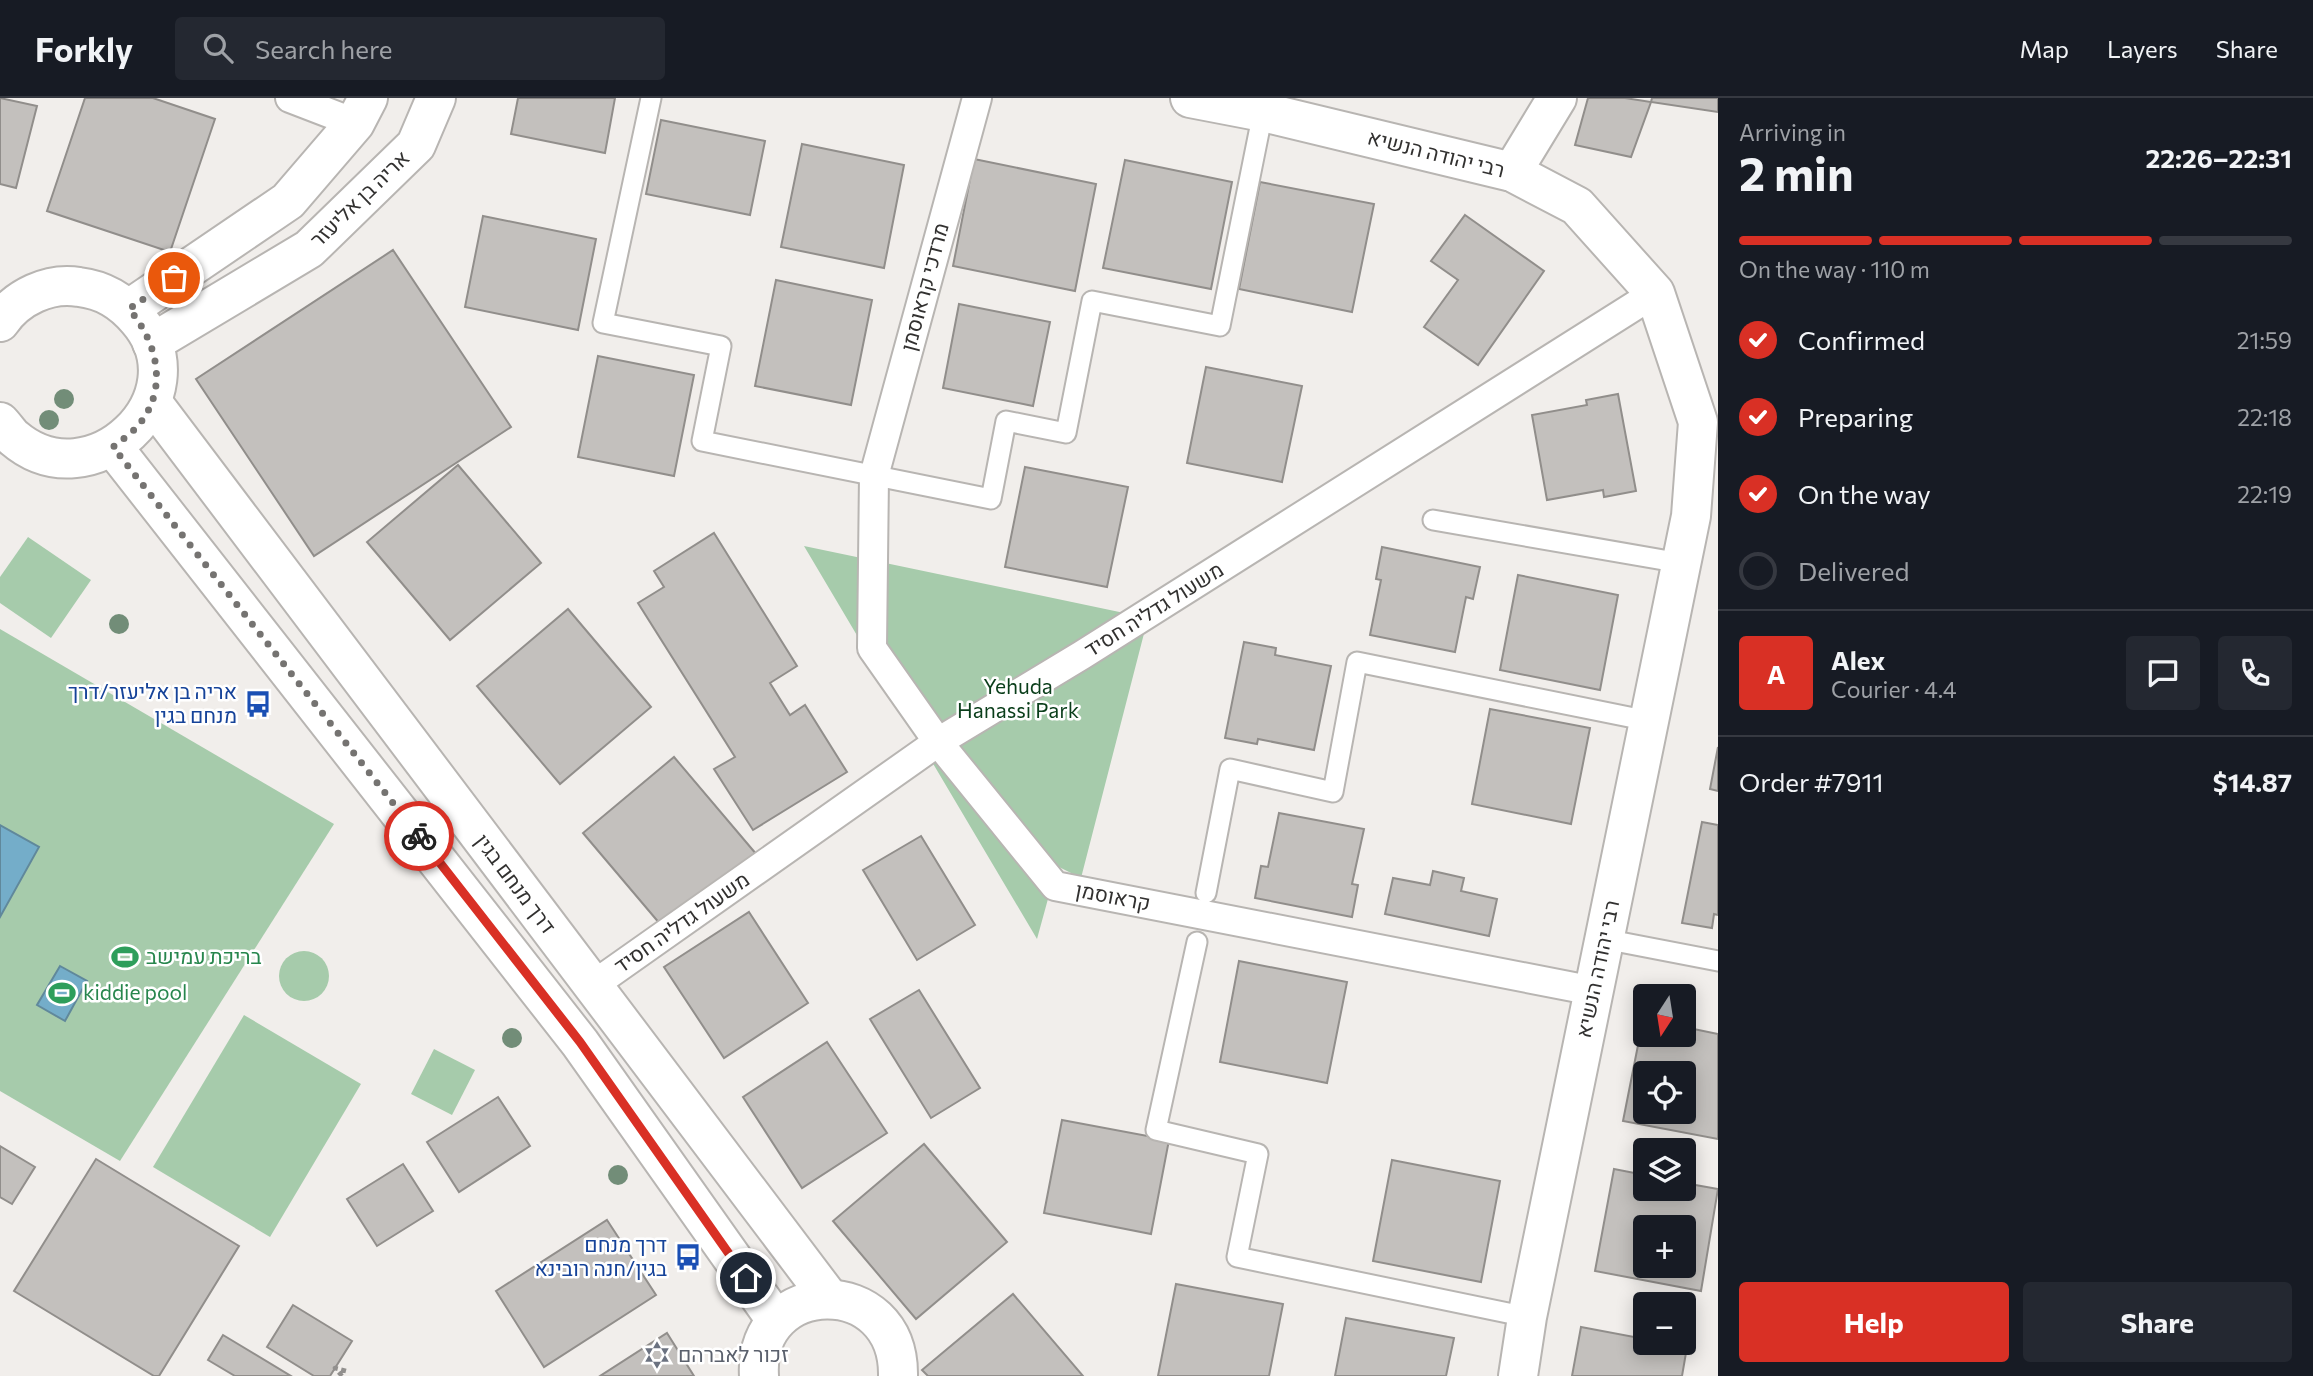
<!DOCTYPE html>
<meta charset="utf-8">
<style>
:root{--surface:#171b24;--page:#242831;--text:#f1f3f6;--muted:#9ea1a6;--line:#363941;--accent:#d93025}
body{margin:0;font-family:Commissioner,Heebo,sans-serif;background:var(--page);color:var(--text);height:100vh;display:flex;flex-direction:column;font-size:26px;white-space:nowrap}
*{box-sizing:border-box;margin:0}
p{font-size:23px;color:var(--muted)}
.icon{flex:none;width:38px;height:38px;fill:none;stroke:currentColor;stroke-width:2;stroke-linecap:round;stroke-linejoin:round}
.map{position:relative;flex:1;overflow:hidden}
.side{display:flex;flex-direction:column;background:var(--surface);width:595px}
.side>*{flex:none}
.needle{width:46px;rotate:192deg}
.controls{position:absolute;left:1633px;top:886px;display:grid;gap:14px}
.controls a{display:grid;place-items:center;width:63px;height:63px;border-radius:7px;background:var(--surface);box-shadow:0 4px 18px #0003;font-size:35px}
.pin{position:absolute;display:grid;place-items:center;width:60px;height:60px;color:#fff;margin:-30px;border:4px solid #fff;border-radius:50%;box-shadow:0 2px 7px #0007}
.courier{position:absolute;display:grid;place-items:center;width:70px;height:70px;margin:-35px;border:5px solid #d93025;border-radius:50%;background:#fff;color:#222;box-shadow:0 2px 9px #0007}
.headline em{font-style:normal;font-weight:700}
.headline div{display:flex;flex-direction:column-reverse}
.headline{display:flex;align-items:center;justify-content:space-between;height:119px;padding:0 21px}
h1{font-size:46px;font-weight:700;line-height:52px}
.bar{display:grid;grid-template-columns:repeat(4,1fr);gap:10px 7px;align-content:center;height:84px;padding:0 21px}
.bar i{height:9px;border-radius:5px;background:var(--line)}
.bar .current{background:var(--accent)}
.bar p{grid-column:span 4}
.line{display:flex;align-items:center;gap:18px;padding:0 21px;border-top:2px solid var(--line)}
.line div{flex:1}
.round{display:grid;place-items:center;flex:none;width:74px;height:74px;border-radius:7px;background:var(--page)}
ol{padding:0 21px;list-style:none}
li{display:flex;align-items:center;gap:21px;height:77px}
li p{margin-inline-start:auto}
li .icon{padding:7px;border-radius:50%;background:var(--accent);color:#fff;stroke-width:4}
li:last-child{color:var(--muted)}
li i{width:38px;height:38px;border:4px solid var(--line);border-radius:50%}
.primary-button{display:flex;gap:14px;margin-top:auto;padding:14px 21px}
.primary-button a{flex:1;height:80px;border-radius:7px;background:var(--accent);color:#fff;font-size:28px;font-weight:700;line-height:80px;text-align:center}
.primary-button a+a{background:var(--page);color:var(--text)}
header{display:flex;align-items:center;gap:42px;box-sizing:border-box;height:98px;padding:0 35px;background:var(--surface);border-bottom:2px solid var(--line)}
header strong{font-size:33px}
nav{display:flex;gap:38px;margin-inline-start:auto;font-size:24px}
.search{width:490px;height:63px;background:var(--page);display:flex;align-items:center;gap:18px;box-sizing:border-box;padding:0 24px;border-radius:7px;color:var(--muted);font-size:26px}
main{display:flex;flex:1;min-height:0}
.map>svg:first-child{display:block}
.green{fill:#a6cbab}
.water{fill:#74adc9;stroke:#60889b;stroke-width:2}
.building{fill:#c3c0bd;stroke:#918e8b;stroke-width:2;fill-rule:evenodd}
.lines{fill:none;stroke-linecap:round;stroke-linejoin:round}
.service-casing{stroke:#b8b5b2;stroke-width:23}
.pedestrian-casing{stroke:#b8b5b2;stroke-width:32}
.minor-casing{stroke:#b8b5b2;stroke-width:42}
.tertiary-casing{stroke:#b8b5b2;stroke-width:42}
.path{stroke:#92908e;stroke-width:4.5;stroke-dasharray:5 3.5;stroke-linecap:butt}
.service{stroke:#fff;stroke-width:19}
.pedestrian{stroke:#fff;stroke-width:28}
.minor{stroke:#fff;stroke-width:38}
.tertiary{stroke:#fff;stroke-width:38}
.tree{fill:#728d78}
.done{stroke:#757371;stroke-width:7;stroke-dasharray:0 12.6}
.route{stroke:#d93025;stroke-width:9}
.labels{text-anchor:middle;stroke-width:5;stroke-linejoin:round;paint-order:stroke}
.street-label{font-size:21px;fill:#323130;stroke:#fff}
.park-label{font-size:21px;fill:#0a3e1a;stroke:#fff}
.transit-label{font-size:21px;fill:#164399;stroke:#fff;text-anchor:end}
.leisure-label{font-size:21px;fill:#27864d;stroke:#fff;text-anchor:start}
.worship-label{font-size:21px;fill:#5b616d;stroke:#fff;text-anchor:start}
</style>
<header>
<strong>Forkly</strong>
<div class="search"><svg class="icon" aria-label="search" viewBox="0 0 24 24"><circle cx="10" cy="10" r="6"/><path d="M15 15l6 6"/></svg>Search here</div>
<nav><a>Map</a><a>Layers</a><a>Share</a></nav>
</header>
<main>
<div class="map">
<svg width="1718" height="1278" viewBox="0 0 1718 1278">
<rect width="100%" height="100%" fill="#f1eeeb"/>
<g class="green">
<polygon points="28,439 91,482 51,540 0,505 0,479"/>
<polygon points="804,448 1148,520 1081,780 1057,768 1037,841"/>
<polygon points="0,531 334,726 120,1063 0,993"/>
<circle cx="304" cy="878" r="25"/>
<polygon points="244,917 361,986 270,1139 153,1069"/>
<polygon points="434,951 475,972 452,1017 411,996"/>
</g>
<g class="water">
<polygon points="0,727 39,749 0,819"/>
<polygon points="60,868 87,883 65,923 37,907"/>
</g>
<g class="building">
<polygon points="0,0 37,8 16,90 0,86"/>
<polygon points="85,0 153,0 215,21 170,154 47,113"/>
<polygon points="518,0 615,0 605,55 511,36"/>
<polygon points="1588,0 1625,0 1651,4 1631,59 1575,47"/>
<polygon points="1652,0 1718,0 1718,14 1651,4"/>
<polygon points="661,22 765,43 750,117 646,96"/>
<polygon points="802,46 904,67 884,170 781,149"/>
<polygon points="974,61 1096,86 1075,193 953,168"/>
<polygon points="1125,62 1232,84 1211,191 1103,170"/>
<polygon points="1260,84 1374,106 1352,214 1239,191"/>
<polygon points="1465,117 1544,173 1478,267 1424,229 1458,182 1431,163"/>
<polygon points="483,118 596,141 578,232 465,209"/>
<polygon points="393,152 511,329 314,458 196,281"/>
<polygon points="776,182 872,202 851,307 755,288"/>
<polygon points="959,206 1050,224 1033,308 943,290"/>
<polygon points="598,258 694,277 674,378 578,359"/>
<polygon points="1206,269 1302,288 1282,384 1187,365"/>
<polygon points="1618,296 1636,393 1604,399 1603,392 1547,402 1532,317 1587,307 1586,302"/>
<polygon points="458,367 541,465 450,542 367,444"/>
<polygon points="1025,369 1128,389 1107,489 1005,469"/>
<polygon points="714,435 797,568 770,585 790,617 805,607 847,674 753,732 714,671 735,659 638,505 664,489 654,473"/>
<polygon points="1382,449 1480,469 1473,501 1466,499 1455,554 1370,537 1381,482 1376,481"/>
<polygon points="1518,477 1618,497 1600,592 1500,572"/>
<polygon points="568,511 651,609 560,686 477,588"/>
<polygon points="1244,544 1276,550 1275,557 1331,568 1314,652 1258,641 1257,646 1225,640"/>
<polygon points="1490,611 1590,630 1571,726 1472,706"/>
<polygon points="1718,649 1718,693 1710,691"/>
<polygon points="674,659 757,757 666,833 583,735"/>
<polygon points="1279,715 1364,731 1352,786 1358,787 1352,819 1255,800 1261,768 1268,769"/>
<polygon points="1702,724 1718,727 1718,817 1714,816 1712,830 1682,825"/>
<polygon points="921,738 975,827 917,862 863,772"/>
<polygon points="1433,773 1464,780 1461,793 1497,801 1489,838 1385,816 1393,780 1430,787"/>
<polygon points="749,814 808,905 724,960 664,869"/>
<polygon points="1239,863 1347,884 1327,985 1220,964"/>
<polygon points="919,892 980,990 931,1020 870,921"/>
<path d="M1643,922H1645V936H1684V929L1718,936V1041L1623,1023ZM1645,975H1684V1013H1645Z"/>
<polygon points="827,944 887,1035 802,1090 743,999"/>
<polygon points="498,999 530,1048 459,1094 427,1044"/>
<polygon points="1062,1022 1169,1042 1151,1136 1044,1115"/>
<polygon points="924,1046 1007,1144 916,1221 833,1123"/>
<polygon points="0,1048 35,1069 12,1106 0,1099"/>
<polygon points="96,1061 239,1148 159,1278 154,1278 14,1193"/>
<polygon points="1392,1062 1500,1083 1481,1184 1373,1163"/>
<polygon points="403,1066 433,1113 377,1148 347,1101"/>
<path d="M1614,1071L1645,1077V1090H1684V1085L1718,1091L1701,1193L1595,1173ZM1645,1129H1684V1167H1645Z"/>
<polygon points="607,1122 656,1197 544,1269 496,1193"/>
<polygon points="1176,1186 1283,1206 1269,1278 1158,1278"/>
<polygon points="1013,1196 1083,1278 928,1278 922,1272"/>
<polygon points="293,1207 352,1243 330,1278 314,1278 267,1249"/>
<polygon points="1346,1220 1454,1240 1446,1278 1335,1278"/>
<polygon points="1581,1229 1645,1241 1645,1244 1661,1244 1687,1249 1682,1278 1572,1278"/>
<polygon points="667,1235 694,1278 600,1278"/>
<polygon points="223,1237 291,1278 235,1278 208,1262"/>
</g>
<g class="lines">
<defs>
<g id="service">
<polyline points="651,0 603,225 721,248 702,343 991,401 1006,323 1066,335 1092,203 1220,228 1263,14"/>
<polyline points="1433,422 1681,465"/>
<polyline points="1206,795 1230,671 1333,694 1357,564 1649,623"/>
<polyline points="1604,841 1718,863"/>
<polyline points="1197,844 1156,1032 1258,1056 1237,1159 1527,1219"/>
</g>
<g id="pedestrian">
<polyline points="290,0 355,25"/>
<polyline points="977,0 874,378 872,550 938,644 1055,788 1594,893"/>
<polyline points="592,888 938,644 1082,557 1655,195"/>
</g>
<g id="minor">
<polyline points="1190,0 1263,14 1512,74 1577,108 1655,195 1698,324 1691,418 1527,1219 1518,1278"/>
<polyline points="1512,74 1557,0"/>
<polyline points="129,211 288,103 355,25 368,0"/>
<polyline points="152,245 309,151 416,47 436,0"/>
</g>
<g id="tertiary">
<path d="M0,224C17,199 49,184 79,189C104,192 122,203 138,222C204,298 91,406 14,340C9,336 5,329 0,324"/>
<polyline points="152,304 829,1200"/>
<polyline points="113,349 580,945 776,1222"/>
<path d="M759,1278C753,1177 900,1175 898,1278"/>
</g>
</defs>
<use href="#service" class="service-casing"/>
<use href="#pedestrian" class="pedestrian-casing"/>
<use href="#minor" class="minor-casing"/>
<use href="#tertiary" class="tertiary-casing"/>
<polyline class="path" points="342,1278 335,1270 346,1273"/>
<use href="#service" class="service"/>
<use href="#pedestrian" class="pedestrian"/>
<use href="#minor" class="minor"/>
<use href="#tertiary" class="tertiary"/>
</g>
<g class="tree">
<circle cx="64" cy="301" r="10"/>
<circle cx="49" cy="322" r="10"/>
<circle cx="119" cy="526" r="10"/>
<circle cx="512" cy="940" r="10"/>
<circle cx="618" cy="1077" r="10"/>
</g>
<g class="lines">
<path class="done" d="M174,180L129,211C158,245 170,294 135,331C128,338 120,343 113,349L419,738"/>
<polyline class="route" points="419,738 580,944 746,1180"/>
</g>
<defs>
<symbol id="bus-bare" viewBox="-9 -9 18 18"><path d="M-5-6H5V4H4V6H2V4H-2V6H-4V4H-5ZM-3.5-4V0h7V-4ZM-3.5 1.2v1.5H-2V1.2ZM2 1.2v1.5H3.5V1.2Z" fill="#1a4fb4" stroke="#fff" stroke-width="2.5" paint-order="stroke"/></symbol>
<symbol id="stadium-bare" viewBox="-9 -9 18 18"><path d="M0-5a6.5 5 0 1 0 0 10a6.5 5 0 1 0 0-10ZM-3.5-1.8h7v3.6h-7Z" fill="#2e9e5b" stroke="#fff" stroke-width="2.5" paint-order="stroke"/></symbol>
<symbol id="synagogue-bare" viewBox="-9 -9 18 18"><path d="M0-6.5L5.6 3.2H-5.6ZM0 6.5L5.6-3.2H-5.6Z" fill="#6b7280" stroke="#fff" stroke-width="2.5" paint-order="stroke"/></symbol>
</defs>
<g fill-rule="evenodd">
<use href="#bus-bare" x="239" y="587" width="38" height="38"/>
<use href="#stadium-bare" x="106" y="840" width="38" height="38"/>
<use href="#stadium-bare" x="43" y="876" width="38" height="38"/>
<use href="#bus-bare" x="669" y="1140" width="38" height="38"/>
<use href="#synagogue-bare" x="638" y="1238" width="38" height="38"/>
</g>
<g class="labels">
<g class="street-label">
<text transform="translate(1436 56) rotate(14)" y="7">רבי יהודה הנשיא</text>
<text transform="translate(360 101) rotate(-44)" y="7">אריה בן אליעזר</text>
<text transform="translate(925 189) rotate(-75)" y="7">מרדכי קראוסמן</text>
<text transform="translate(1154 512) rotate(-32)" y="7">משעול גדליה חסיד</text>
<text transform="translate(515 786) rotate(53)" y="7">דרך מנחם בגין</text>
<text transform="translate(1113 799) rotate(11)" y="7">קראוסמן</text>
<text transform="translate(682 825) rotate(-35)" y="7">משעול גדליה חסיד</text>
<text transform="translate(1598 871) rotate(-78)" y="7">רבי יהודה הנשיא</text>
</g>
<g class="park-label">
<text x="1018" y="596">Yehuda<tspan x="1018" dy="24">Hanassi Park</tspan></text>
</g>
<g class="transit-label">
<text x="237" y="601">אריה בן אליעזר/דרך<tspan x="237" dy="24">מנחם בגין</tspan></text>
<text x="667" y="1154">דרך מנחם<tspan x="667" dy="24">בגין/חנה רובינא</tspan></text>
</g>
<g class="leisure-label">
<text x="146" y="866">בריכת עמישב</text>
<text x="83" y="902">kiddie pool</text>
</g>
<g class="worship-label">
<text x="678" y="1264">זכור לאברהם</text>
</g>
</g>
</svg>
<div class="controls">
<a><svg class="needle" viewBox="-14 -14 28 28"><path d="M0-13l5 13h-10z" fill="#e53935"/><path d="M0 13l5-13h-10z" fill="#9ea1a6"/></svg></a>
<a><svg class="icon" aria-label="locate" viewBox="0 0 24 24"><circle cx="12" cy="12" r="6"/><path d="M12 2v4M12 18v4M2 12h4M18 12h4"/></svg></a>
<a><svg class="icon" aria-label="layers" viewBox="0 0 24 24"><path d="M12 4l9 5-9 5-9-5zM3 14l9 5 9-5"/></svg></a>
<a>+</a>
<a>−</a>
</div>
<div class="pin" style="left:174px;top:180px;background:#ea580c"><svg class="icon" aria-label="bag" viewBox="0 0 24 24"><path d="M5 8h14l-1 12H6zM9 8a3 3 0 0 1 6 0"/></svg></div>
<div class="pin" style="left:746px;top:1180px;background:#1f2937"><svg class="icon" aria-label="home" viewBox="0 0 24 24"><path d="M3 11l9-7 9 7M6 9v11h12V9"/></svg></div>
<div class="courier" style="left:419px;top:738px"><svg class="icon" aria-label="bike" viewBox="0 0 24 24"><circle cx="6" cy="16" r="4"/><circle cx="18" cy="16" r="4"/><path d="M6 16l4-8h5l3 8M10 8l3 8H6M13 5h3"/></svg></div>
</div>
<section class="side">
<div class="headline"><div><h1>2 min</h1><p>Arriving in</p></div><em>22:26–22:31</em></div>
<div class="bar"><i class="current"></i><i class="current"></i><i class="current"></i><i></i><p>On the way · 110 m</p></div>
<ol>
<li><svg class="icon" aria-label="check" viewBox="0 0 24 24"><path d="M5 12l5 5 9-10"/></svg>Confirmed<p>21:59</p></li>
<li><svg class="icon" aria-label="check" viewBox="0 0 24 24"><path d="M5 12l5 5 9-10"/></svg>Preparing<p>22:18</p></li>
<li><svg class="icon" aria-label="check" viewBox="0 0 24 24"><path d="M5 12l5 5 9-10"/></svg>On the way<p>22:19</p></li>
<li><i></i>Delivered</li>
</ol>
<div class="line" style="height:126px"><b class="round" style="background:var(--accent);color:#fff">A</b><div><b>Alex</b><p>Courier · 4.4</p></div><a class="round"><svg class="icon" aria-label="chat" viewBox="0 0 24 24"><path d="M4 5h16v11H9l-5 4z"/></svg></a><a class="round"><svg class="icon" aria-label="phone" viewBox="0 0 24 24"><path d="M5 4h4l2 5-3 2q2 4 5 5l2-3 5 2v4C11 20 4 13 5 4z"/></svg></a></div>
<div class="line" style="height:91px"><div>Order #7911</div><b>$14.87</b></div>
<div class="primary-button"><a>Help</a><a>Share</a></div>
</section>
</main>
